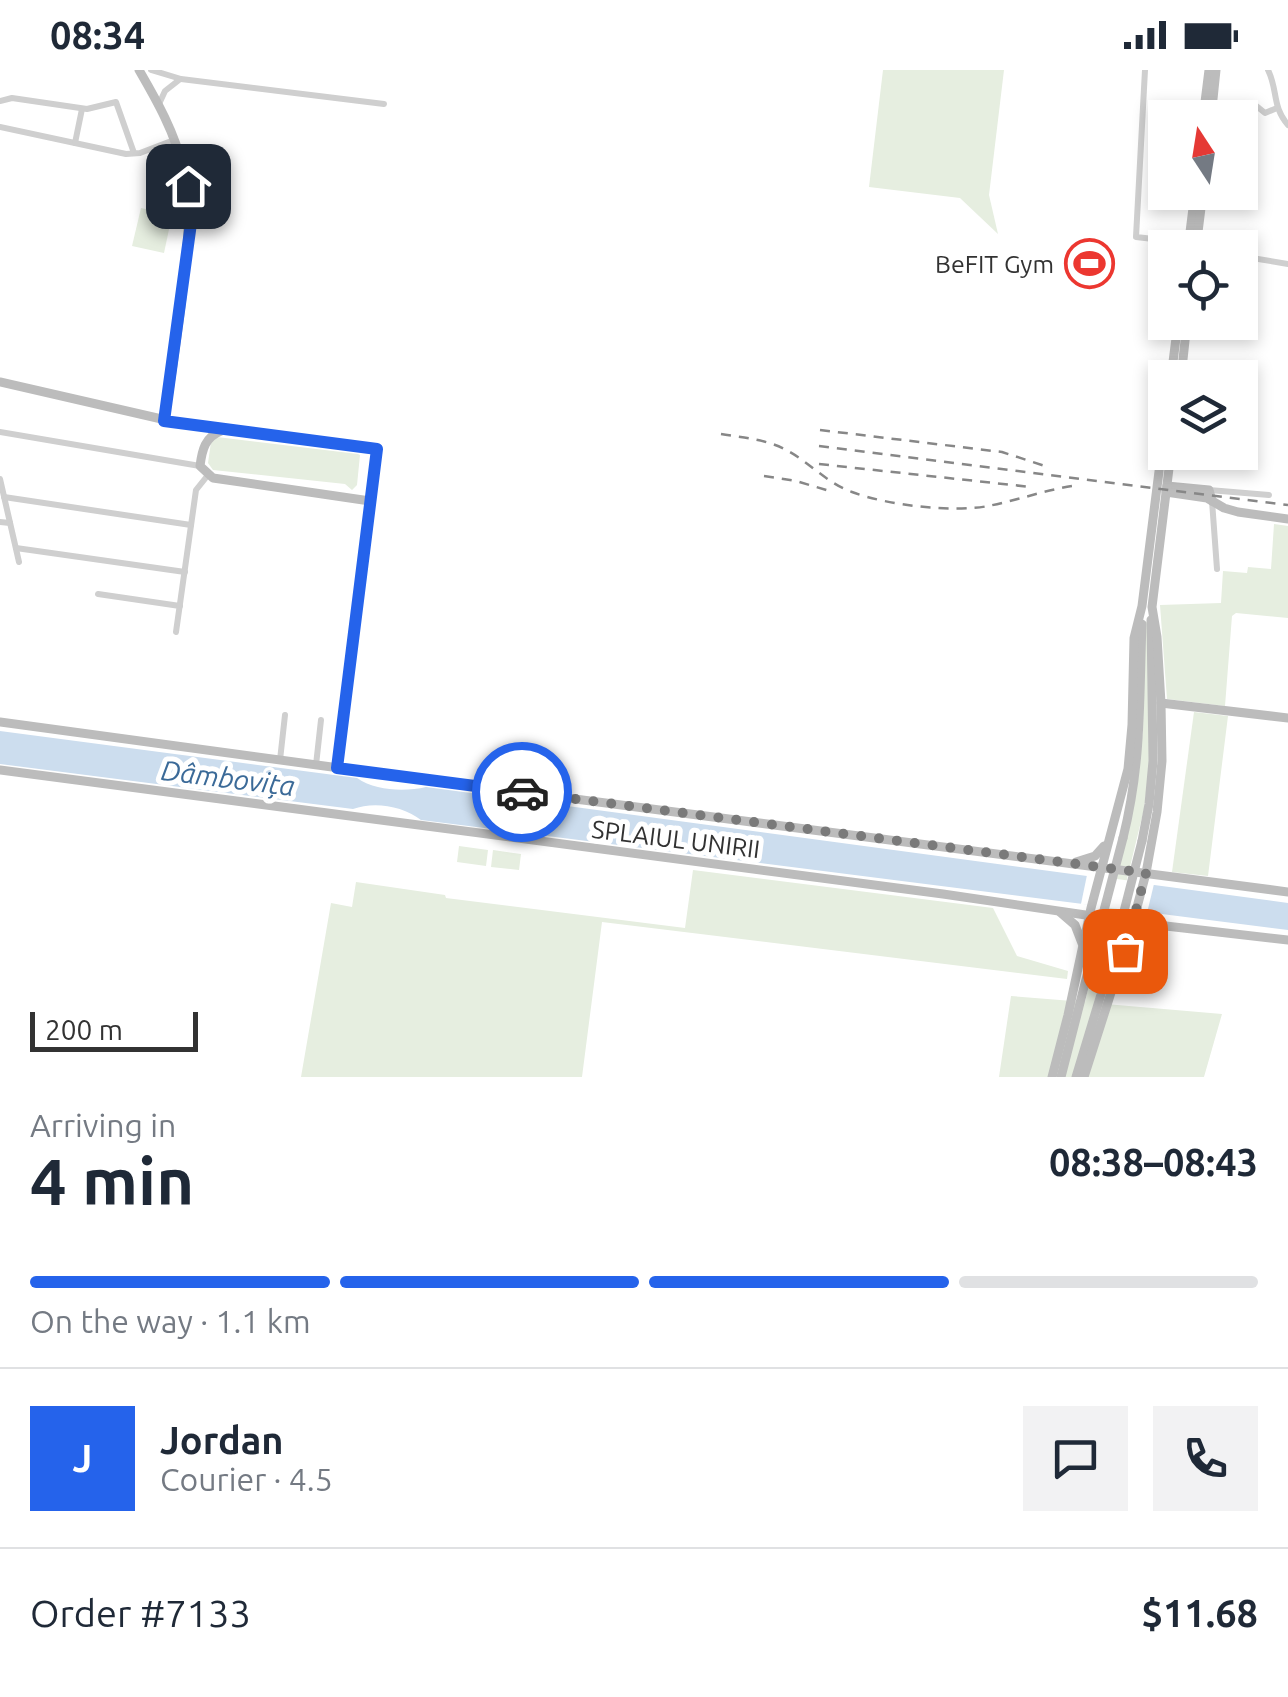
<!DOCTYPE html>
<meta charset="utf-8">
<style>
:root{--surface:#fff;--page:#f2f2f3;--text:#1f2937;--muted:#747a83;--line:#e0e1e3;--accent:#2563eb}
body{margin:0;font-family:Ubuntu,sans-serif;background:var(--page);color:var(--text);height:100vh;display:flex;flex-direction:column;font-size:38px;white-space:nowrap}
*{box-sizing:border-box;margin:0}
p{font-size:32px;color:var(--muted)}
.icon{flex:none;width:55px;height:55px;fill:none;stroke:currentColor;stroke-width:2;stroke-linecap:round;stroke-linejoin:round}
.map{position:relative;height:1007px;overflow:hidden}
.details{display:flex;flex-direction:column;background:var(--surface);flex:1}
.details>*{flex:none}
.needle{width:65px;rotate:348deg}
.controls{position:absolute;left:1148px;top:30px;display:grid;gap:20px}
.controls a{display:grid;place-items:center;width:110px;height:110px;border-radius:0px;background:var(--surface);box-shadow:0 5px 15px #0003;font-size:50px}
.scale{position:absolute;left:30px;bottom:25px;width:168px;box-sizing:border-box;padding-left:10px;border:5px solid #323232;border-top:0;font-size:28px;line-height:35px;white-space:nowrap;color:#323232;-webkit-text-stroke:8px #fff;paint-order:stroke}
.pin{position:absolute;display:grid;place-items:center;width:85px;height:85px;color:#fff;margin:-42px;border-radius:20px;box-shadow:0 5px 15px #0006}
.courier{position:absolute;display:grid;place-items:center;width:100px;height:100px;margin:-50px;border:8px solid #2563eb;border-radius:50%;background:#fff;color:#222;box-shadow:0 2px 12px #0007}
.overview em{font-style:normal;font-weight:700}
.overview div{display:flex;flex-direction:column-reverse}
.overview{display:flex;align-items:center;justify-content:space-between;height:170px;padding:0 30px}
h1{font-size:65px;font-weight:700;line-height:75px}
.bar{display:grid;grid-template-columns:repeat(4,1fr);gap:15px 10px;align-content:center;height:120px;padding:0 30px}
.bar i{height:12px;border-radius:8px;background:var(--line)}
.bar .on{background:var(--accent)}
.bar p{grid-column:span 4}
.line{display:flex;align-items:center;gap:25px;padding:0 30px;border-top:2px solid var(--line)}
.line div{flex:1}
.round{display:grid;place-items:center;flex:none;width:105px;height:105px;border-radius:0px;background:var(--page)}
.status{display:flex;justify-content:space-between;align-items:center;height:70px;padding:0 50px;background:var(--surface);direction:ltr}
.status svg{height:28px;fill:currentColor}
.map>svg:first-child{display:block}
.green{fill:#e6eee0}
.water{fill:#cde}
.pier{fill:#fff}
.lines{fill:none;stroke-linecap:round;stroke-linejoin:round}
.street{stroke:#cfcfcf;stroke-width:6}
.secondary{stroke:#bcbcbc;stroke-width:9}
.rail{stroke:#878787;stroke-width:2.5;stroke-dasharray:10 8;stroke-linecap:butt}
.secondary-bridge{stroke:#bcbcbc;stroke-width:9}
.done{stroke:#7a7a7a;stroke-width:10;stroke-dasharray:0 18}
.route{stroke:#2563eb;stroke-width:12}
.labels{text-anchor:middle;stroke-width:10;stroke-linejoin:round;paint-order:stroke}
.poi-label{font-size:25px;fill:#323232;stroke:#fff;text-anchor:end}
.street-label{font-size:25px;fill:#323232;stroke:#fff}
.water-label{font-size:28px;font-style:italic;fill:#3b6a98;stroke:#fff}
</style>
<div class="status"><b>08:34</b><svg viewBox="0 0 49 12"><path d="M0 12V9h3v3zM5 12V6h3v6zM10 12V3h3v9zM15 12V0h3v12zM26 1h20v11H26zM47 4h2v5h-2z"/></svg></div>
<div class="map">
<svg width="1288" height="1007" viewBox="0 0 1288 1007">
<rect width="100%" height="100%" fill="#fff"/>
<g class="green">
<polygon points="883,0 1004,0 989,125 998,164 960,128 869,117"/>
<polygon points="141,138 172,145 164,183 132,176"/>
<polygon points="217,367 358,384 360,385 357,415 352,420 345,414 213,400 208,393 211,372"/>
<polygon points="1274,454 1288,456 1288,548 1236,543 1232,546 1225,636 1167,629 1160,535 1221,533 1223,501 1247,503 1248,497 1271,499"/>
<polygon points="1145,551 1148,553 1149,699 1144,739 1112,871 1094,933 1222,944 1204,1007 999,1007 1011,926 1085,932 1136,718 1143,660"/>
<polygon points="1194,642 1228,646 1208,806 1172,802"/>
<polygon points="459,776 488,780 486,796 457,792"/>
<polygon points="493,780 521,784 519,800 491,797"/>
<polygon points="693,800 993,838 1017,886 1068,901 1067,909 602,852 582,1007 301,1007 331,833 352,837 356,812 445,825 446,828 685,858"/>
</g>
<path class="water" d="M0,661L357,708C376,721 405,722 426,717L1288,833V860L421,750C403,736 374,731 353,739L0,694Z"/>
<polygon class="pier" points="1087,805 1154,814 1147,843 1081,834"/>
<g class="lines">
<g class="street">
<polyline points="151,0 181,9 384,34"/>
<polyline points="1145,0 1136,167 1188,173"/>
<path d="M1268,0C1278,20 1272,37 1288,55"/>
<polyline points="0,31 12,28 87,39 116,32 134,83"/>
<polyline points="159,34 165,21 179,10"/>
<polyline points="1254,34 1265,43 1277,38"/>
<polyline points="1213,35 1225,38 1235,48"/>
<polyline points="1240,53 1242,55"/>
<polyline points="0,57 126,84 140,83 174,70"/>
<polyline points="75,73 82,39"/>
<polyline points="1240,89 1245,89"/>
<polyline points="1240,186 1288,194"/>
<polyline points="0,362 200,396"/>
<polyline points="0,409 19,492"/>
<polyline points="1209,420 1269,425"/>
<polyline points="4,427 191,455"/>
<polyline points="1212,431 1217,499"/>
<polyline points="0,452 10,453"/>
<polyline points="16,478 185,502"/>
<polyline points="98,524 180,536"/>
<polyline points="176,562 196,420 208,405"/>
<polyline points="280,690 285,645"/>
<polyline points="316,695 321,650"/>
</g>
<g class="secondary">
<path d="M139,0C157,31 175,63 183,98C193,145 186,190 181,236C176,274 171,313 164,351"/>
<polyline points="1203,48 1209,0"/>
<polyline points="1211,48 1216,0"/>
<polyline points="1188,178 1195,122"/>
<polyline points="1196,178 1203,122"/>
<polyline points="1171,308 1178,252"/>
<polyline points="1181,308 1187,252"/>
<polyline points="0,312 179,353 377,379 337,698"/>
<path d="M221,361C205,367 202,380 200,396L213,408L370,431"/>
<polyline points="1167,416 1209,420 1212,431"/>
<polyline points="1166,422 1207,428 1224,438 1238,442 1288,449"/>
<polyline points="1161,633 1288,648"/>
<polyline points="0,652 391,705 1288,822"/>
<polyline points="0,700 943,824 1140,853 1288,870"/>
<path d="M1123,768C1142,692 1139,631 1142,554"/>
<polyline points="1142,771 1149,734 1153,691 1151,550"/>
<polyline points="1076,792 1095,786 1104,776"/>
<polyline points="1060,842 1075,855 1082,873"/>
<polyline points="1052,1007 1068,945 1091,838 1128,699 1132,655 1134,568 1142,536 1165,354"/>
<polyline points="1061,1007 1092,886"/>
<polyline points="1076,1007 1112,888"/>
<polyline points="1084,1007 1131,860 1146,803 1157,742 1162,691 1161,633 1157,567 1152,537 1171,382"/>
</g>
<g class="rail">
<polyline points="820,360 1002,382 1045,396"/>
<path d="M721,364C744,368 767,369 788,381C810,393 827,413 852,422C886,435 953,443 988,436C1019,430 1048,419 1078,415"/>
<polyline points="819,376 1288,435"/>
<polyline points="819,394 1031,417"/>
<polyline points="764,406 796,411 833,422"/>
</g>
<g class="secondary-bridge">
<polyline points="1092,886 1123,768"/>
<polyline points="1112,888 1142,771"/>
</g>
</g>
<g class="lines">
<polyline class="done" points="522,722 1146,803 1125,881"/>
<polyline class="route" points="188,116 192,146 164,351 377,379 337,698 522,722"/>
</g>
<defs>
<symbol id="stadium-ring" viewBox="-11 -11 22 22"><circle r="9.5" fill="#fff" stroke="#ec3730" stroke-width="1.5"/><path d="M0-5a6.5 5 0 1 0 0 10a6.5 5 0 1 0 0-10ZM-3.5-1.8h7v3.6h-7Z" fill="#ec3730"/></symbol>
</defs>
<g fill-rule="evenodd">
<use href="#stadium-ring" x="1062" y="166" width="55" height="55"/>
</g>
<g class="labels">
<g class="poi-label">
<text x="1054" y="203">BeFIT Gym</text>
</g>
<g class="street-label">
<text transform="translate(676 769) rotate(7)" y="9">SPLAIUL UNIRII</text>
</g>
<g class="water-label">
<text transform="translate(228 708) rotate(7)" y="10">Dâmbovița</text>
</g>
</g>
</svg>
<div class="controls">
<a><svg class="needle" viewBox="-14 -14 28 28"><path d="M0-13l5 13h-10z" fill="#e53935"/><path d="M0 13l5-13h-10z" fill="#747a83"/></svg></a>
<a><svg class="icon" aria-label="locate" viewBox="0 0 24 24"><circle cx="12" cy="12" r="6"/><path d="M12 2v4M12 18v4M2 12h4M18 12h4"/></svg></a>
<a><svg class="icon" aria-label="layers" viewBox="0 0 24 24"><path d="M12 4l9 5-9 5-9-5zM3 14l9 5 9-5"/></svg></a>
</div>
<div class="scale">200 m</div>
<div class="pin" style="left:1125px;top:881px;background:#ea580c"><svg class="icon" aria-label="bag" viewBox="0 0 24 24"><path d="M5 8h14l-1 12H6zM9 8a3 3 0 0 1 6 0"/></svg></div>
<div class="pin" style="left:188px;top:116px;background:#1f2937"><svg class="icon" aria-label="home" viewBox="0 0 24 24"><path d="M3 11l9-7 9 7M6 9v11h12V9"/></svg></div>
<div class="courier" style="left:522px;top:722px"><svg class="icon" aria-label="car" viewBox="0 0 24 24"><path d="M5 17H2v-5l4-1 3-4h7l3 4 3 1v5h-3M9 17h6M6 11h13"/><circle cx="7" cy="17" r="2"/><circle cx="17" cy="17" r="2"/></svg></div>
</div>
<section class="details">
<div class="overview"><div><h1>4 min</h1><p>Arriving in</p></div><em>08:38–08:43</em></div>
<div class="bar"><i class="on"></i><i class="on"></i><i class="on"></i><i></i><p>On the way · 1.1 km</p></div>
<div class="line" style="height:180px"><b class="round" style="background:var(--accent);color:#fff">J</b><div><b>Jordan</b><p>Courier · 4.5</p></div><a class="round"><svg class="icon" aria-label="chat" viewBox="0 0 24 24"><path d="M4 5h16v11H9l-5 4z"/></svg></a><a class="round"><svg class="icon" aria-label="phone" viewBox="0 0 24 24"><path d="M5 4h4l2 5-3 2q2 4 5 5l2-3 5 2v4C11 20 4 13 5 4z"/></svg></a></div>
<div class="line" style="height:130px"><div>Order #7133</div><b>$11.68</b></div>
</section>
